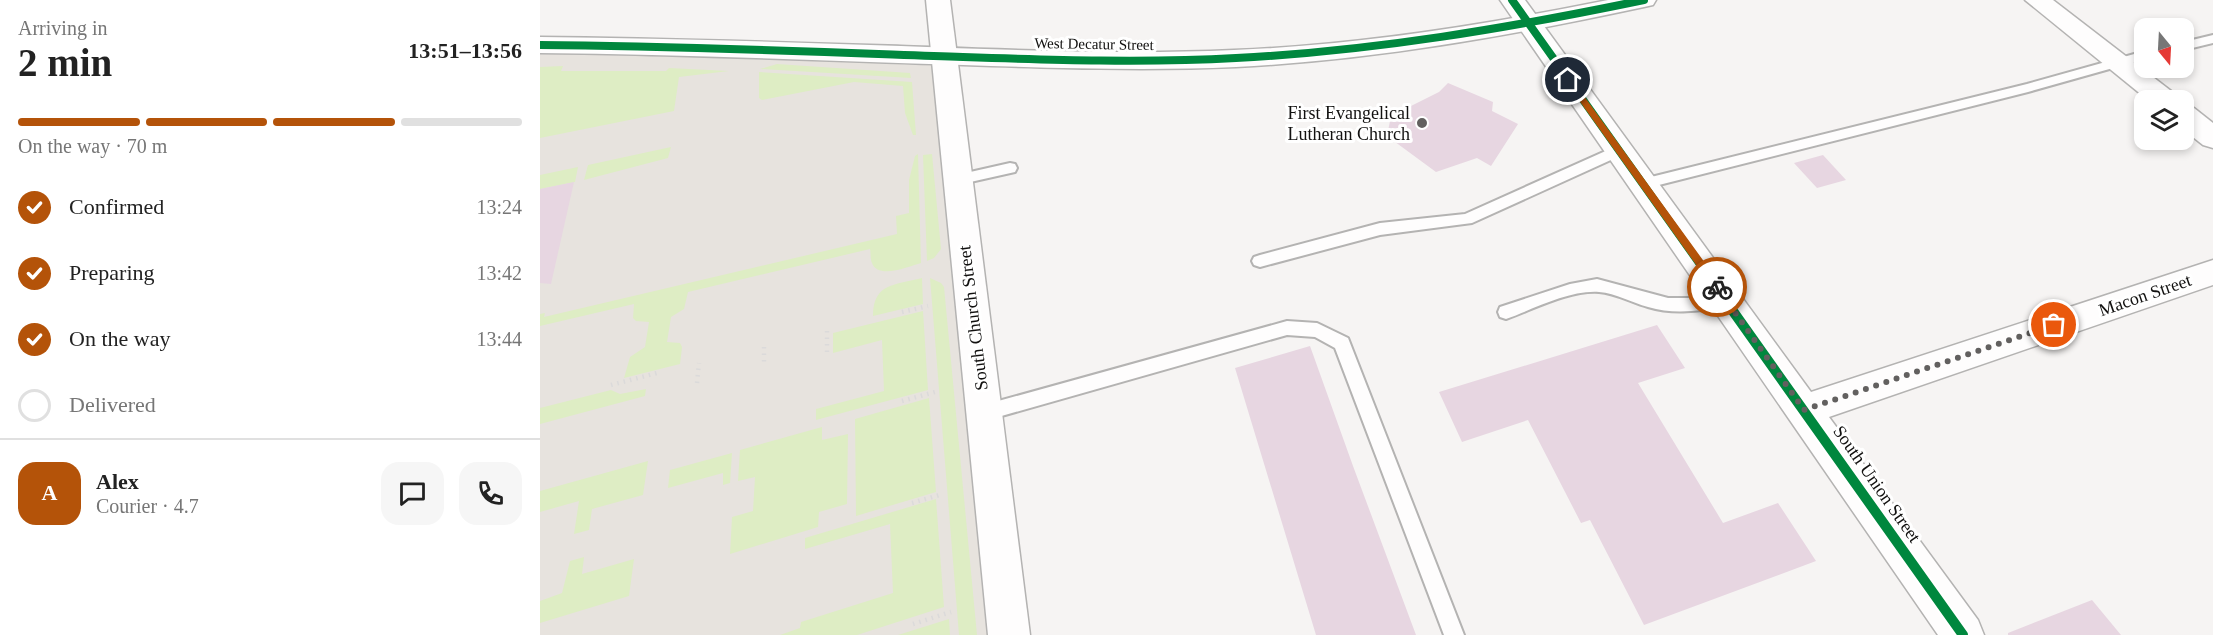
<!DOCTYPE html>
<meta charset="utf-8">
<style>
:root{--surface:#fff;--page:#f6f6f6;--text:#222;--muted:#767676;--line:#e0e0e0;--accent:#b45309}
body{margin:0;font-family:"Times New Roman",serif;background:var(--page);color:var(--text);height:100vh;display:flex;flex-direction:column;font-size:22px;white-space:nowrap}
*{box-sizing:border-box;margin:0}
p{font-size:20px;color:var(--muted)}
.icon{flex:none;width:33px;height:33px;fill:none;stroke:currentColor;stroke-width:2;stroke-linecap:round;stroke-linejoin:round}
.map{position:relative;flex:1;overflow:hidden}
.panel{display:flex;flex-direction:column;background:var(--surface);width:540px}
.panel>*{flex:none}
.needle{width:39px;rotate:162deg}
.buttons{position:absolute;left:1594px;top:18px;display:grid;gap:12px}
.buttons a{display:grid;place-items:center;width:60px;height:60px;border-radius:12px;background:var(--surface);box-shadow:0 3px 9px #0003;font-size:30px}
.pin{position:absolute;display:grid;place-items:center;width:51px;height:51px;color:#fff;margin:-26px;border:3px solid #fff;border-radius:50%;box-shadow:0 2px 6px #0007}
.courier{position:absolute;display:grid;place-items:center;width:60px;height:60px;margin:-30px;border:4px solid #b45309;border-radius:50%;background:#fff;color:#222;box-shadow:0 2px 8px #0007}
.overview em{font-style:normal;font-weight:600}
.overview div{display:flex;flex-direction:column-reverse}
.overview{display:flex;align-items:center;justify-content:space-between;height:102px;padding:0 18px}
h1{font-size:39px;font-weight:600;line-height:45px}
.bar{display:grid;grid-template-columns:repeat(4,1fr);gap:9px 6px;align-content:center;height:72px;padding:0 18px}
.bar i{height:8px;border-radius:4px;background:var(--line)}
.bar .current{background:var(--accent)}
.bar p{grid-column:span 4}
.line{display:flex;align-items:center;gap:15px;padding:0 18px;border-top:2px solid var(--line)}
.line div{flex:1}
.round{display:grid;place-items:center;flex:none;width:63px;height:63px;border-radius:18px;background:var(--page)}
ol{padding:0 18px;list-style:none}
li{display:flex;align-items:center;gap:18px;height:66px}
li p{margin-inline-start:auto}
li .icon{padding:6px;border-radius:50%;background:var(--accent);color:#fff;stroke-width:4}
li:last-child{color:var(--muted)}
li i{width:33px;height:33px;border:3px solid var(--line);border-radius:50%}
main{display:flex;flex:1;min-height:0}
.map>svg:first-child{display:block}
.built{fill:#e7e3de}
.green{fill:#deedc4}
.building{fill:#e7d6e1}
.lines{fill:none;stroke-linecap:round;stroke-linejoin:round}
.lane-casing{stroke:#b4b3b2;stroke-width:4}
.street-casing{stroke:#b4b3b2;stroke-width:3}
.secondary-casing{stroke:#b4b3b2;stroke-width:3}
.path{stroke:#dbdada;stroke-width:4.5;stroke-dasharray:1.5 5;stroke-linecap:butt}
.lane{fill:#fefdfd;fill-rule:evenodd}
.street{fill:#fefdfd;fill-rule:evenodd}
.secondary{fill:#fefdfd;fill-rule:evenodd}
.cycleway-far1-casing{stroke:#fff;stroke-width:10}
.cycleway-casing{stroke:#fff;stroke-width:14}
.cycleway-far1{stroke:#00873e;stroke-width:8}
.cycleway{stroke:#00873e;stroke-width:10}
.route{fill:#b45309}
.done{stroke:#62605f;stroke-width:6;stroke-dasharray:0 10.8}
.poi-dot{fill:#62605f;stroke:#fff;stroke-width:2}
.labels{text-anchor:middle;stroke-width:6;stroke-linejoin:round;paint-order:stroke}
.far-street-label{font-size:15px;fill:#121110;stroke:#fff}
.poi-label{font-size:18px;fill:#121110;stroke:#fff;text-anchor:end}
.street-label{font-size:18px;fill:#121110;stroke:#fff}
</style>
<main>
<section class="panel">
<div class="overview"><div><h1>2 min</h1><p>Arriving in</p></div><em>13:51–13:56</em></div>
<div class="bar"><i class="current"></i><i class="current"></i><i class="current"></i><i></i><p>On the way · 70 m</p></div>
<ol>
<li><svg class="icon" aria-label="check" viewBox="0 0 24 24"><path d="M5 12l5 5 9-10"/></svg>Confirmed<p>13:24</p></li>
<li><svg class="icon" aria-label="check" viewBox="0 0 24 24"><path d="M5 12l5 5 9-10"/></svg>Preparing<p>13:42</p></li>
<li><svg class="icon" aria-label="check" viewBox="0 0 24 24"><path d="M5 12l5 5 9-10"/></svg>On the way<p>13:44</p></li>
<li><i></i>Delivered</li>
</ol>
<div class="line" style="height:108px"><b class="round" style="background:var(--accent);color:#fff">A</b><div><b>Alex</b><p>Courier · 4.7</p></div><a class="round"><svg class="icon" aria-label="chat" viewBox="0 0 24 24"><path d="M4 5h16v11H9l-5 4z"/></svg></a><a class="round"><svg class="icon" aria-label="phone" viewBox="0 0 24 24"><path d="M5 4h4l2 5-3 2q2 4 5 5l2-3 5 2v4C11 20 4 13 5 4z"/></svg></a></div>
</section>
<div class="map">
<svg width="1673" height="635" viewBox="0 0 1673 635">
<rect width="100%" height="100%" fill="#f6f4f3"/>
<polygon class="built" points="0,50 395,60 449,635 0,635"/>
<g class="green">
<polygon points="237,64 370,73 371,78 220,69"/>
<polygon points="23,66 21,71 126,71 129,68 189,71 139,77 134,111 0,138 0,67"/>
<polygon points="219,72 372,82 376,135 373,135 365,113 363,86 314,82 222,100 219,98"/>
<polygon points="131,147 128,158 44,180 48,165"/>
<path d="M378,154L381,263C370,266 338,280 332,263C330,259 331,253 330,249L148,292L144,309L131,317L127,342L140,343L142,347L140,364L84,378L90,357L105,347L109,322L96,321L93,318L94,304L0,326V314L5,313L4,317L357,234L356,216L369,213V180L375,156Z"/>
<polygon points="392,154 401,249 394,258 387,261 383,155"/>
<polygon points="38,167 35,182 0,189 0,175"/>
<path d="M382,278L383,304L333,316C333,283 355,285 382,278Z"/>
<polygon points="390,278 401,283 404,287 437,635 419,635"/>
<polygon points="383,311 388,390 276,420 276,409 344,391 342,340 293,353 293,333"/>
<polygon points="106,389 105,396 0,424 0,408 71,390 80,394"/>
<polygon points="389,398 396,492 316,516 315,419"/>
<polygon points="282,427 282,440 308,434 307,504 279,512 278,527 190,554 192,517 213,511 215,477 198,481 200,450"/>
<polygon points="192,453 190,483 183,485 183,473 128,488 130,470"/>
<polygon points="108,461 103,495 52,509 49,530 34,534 39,501 0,512 0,491"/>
<polygon points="396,499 404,607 317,635 240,635 260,628 261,622 353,593 350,524 265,549 265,538"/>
<polygon points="44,557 42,574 94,559 89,596 0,623 0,601 22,593 30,561"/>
<polygon points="409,619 410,635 358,635"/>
</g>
<g class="building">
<polygon points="908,83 953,102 952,111 978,124 951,166 937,158 896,172 847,136 851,116 899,92"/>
<polygon points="1283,155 1306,180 1277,188 1254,163"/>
<polygon points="34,182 11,284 0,283 0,189"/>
<polygon points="1117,325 1145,368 1098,383 1183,523 1238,503 1276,561 1104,625 1050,520 1041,523 988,420 922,442 899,392"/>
<polygon points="770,346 813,466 876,635 776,635 695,368"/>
<polygon points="1552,600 1581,635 1468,635 1468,633"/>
</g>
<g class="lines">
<defs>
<g id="lane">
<polygon points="1673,35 1673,43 1644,50 1644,42"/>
<polygon points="1605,51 1605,59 1488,92 1103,189 1096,184 1103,179 1487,84"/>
<polygon points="1079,145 1086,150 1084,154 932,223 840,235 720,267 714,265 712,261 714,257 720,255 840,223 925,214"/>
<polygon points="470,163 475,164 477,168 475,172 417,185 410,180 417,175"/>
<path d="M1057,279L1128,298H1157L1186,294L1192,295L1194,300L1192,305L1186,306C1160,311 1134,315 1108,307C1092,303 1076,293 1059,292C1029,290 994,309 966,319L960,317L958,312L960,307L1030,284Z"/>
<polygon points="747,321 777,323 808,338 924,635 904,635 795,348 775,337 747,335 444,421 438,418 435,413 438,408 444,405"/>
</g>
<g id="street">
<polygon points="386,0 410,0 490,635 448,635"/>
<polygon points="960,0 985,0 1271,392 1673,260 1673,285 1289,417 1438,620 1444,635 1398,635"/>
<polygon points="1485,0 1513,0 1635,94 1638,100 1608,100"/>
<polygon points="1644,106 1654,108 1673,123 1673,148 1663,145 1644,130"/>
</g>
<path id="secondary" d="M1068,0H1116L1113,5L1104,7C969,36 834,60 696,67C606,71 514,68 423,65C282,61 141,54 0,53V37C120,38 240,42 361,46C472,50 583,55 694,50C820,45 945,25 1068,0Z"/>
</defs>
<use href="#lane" class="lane-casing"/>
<use href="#street" class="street-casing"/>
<use href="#secondary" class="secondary-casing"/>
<g class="path">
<polyline points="362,312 388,306"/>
<polyline points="287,331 287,354"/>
<polyline points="224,347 224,365"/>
<polyline points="157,383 159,363"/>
<polyline points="71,385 121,372"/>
<polyline points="362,401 395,392"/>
<polyline points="372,503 403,494"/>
<polyline points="373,624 411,612"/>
</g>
<use href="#lane" class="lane"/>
<use href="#street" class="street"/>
<use href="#secondary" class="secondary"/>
<defs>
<g id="cycleway-far1">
<polyline points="972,0 1169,277"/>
<path d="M0,45C141,46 282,52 423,57C514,60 606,63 696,58C834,51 969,28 1104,0"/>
</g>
<polyline id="cycleway" points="1168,276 1423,635"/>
</defs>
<use href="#cycleway-far1" class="cycleway-far1-casing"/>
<use href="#cycleway" class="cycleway-casing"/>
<use href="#cycleway-far1" class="cycleway-far1"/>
<use href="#cycleway" class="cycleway"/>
</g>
<polygon class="route" points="1028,77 1031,78 1181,285 1181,290 1174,290 1026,82 1024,80"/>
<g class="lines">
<polyline class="done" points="1177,287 1264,410 1514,325"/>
</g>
<circle class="poi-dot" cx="882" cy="123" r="6"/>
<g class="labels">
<g class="far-street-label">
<text transform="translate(554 44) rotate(1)" y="5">West Decatur Street</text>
</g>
<g class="poi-label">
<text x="870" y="119">First Evangelical<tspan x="870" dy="21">Lutheran Church</tspan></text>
</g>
<g class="street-label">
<text transform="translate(1605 295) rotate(-19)" y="6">Macon Street</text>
<text transform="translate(433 318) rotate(-97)" y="6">South Church Street</text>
<text transform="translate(1337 484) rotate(55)" y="6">South Union Street</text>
</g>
</g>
</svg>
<div class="buttons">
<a><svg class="needle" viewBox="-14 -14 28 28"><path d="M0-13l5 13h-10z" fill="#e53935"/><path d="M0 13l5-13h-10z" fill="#767676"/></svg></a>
<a><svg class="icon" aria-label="layers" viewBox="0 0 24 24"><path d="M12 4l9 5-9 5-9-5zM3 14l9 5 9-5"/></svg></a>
</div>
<div class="pin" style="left:1514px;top:325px;background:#ea580c"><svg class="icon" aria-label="bag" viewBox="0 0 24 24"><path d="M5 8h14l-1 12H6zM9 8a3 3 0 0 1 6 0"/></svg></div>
<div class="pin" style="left:1028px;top:80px;background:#1f2937"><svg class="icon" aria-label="home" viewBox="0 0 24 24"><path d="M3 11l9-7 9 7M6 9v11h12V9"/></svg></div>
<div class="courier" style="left:1177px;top:287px"><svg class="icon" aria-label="bike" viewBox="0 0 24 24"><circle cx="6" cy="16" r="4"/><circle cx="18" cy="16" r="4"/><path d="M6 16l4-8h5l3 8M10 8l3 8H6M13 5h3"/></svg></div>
</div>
</main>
